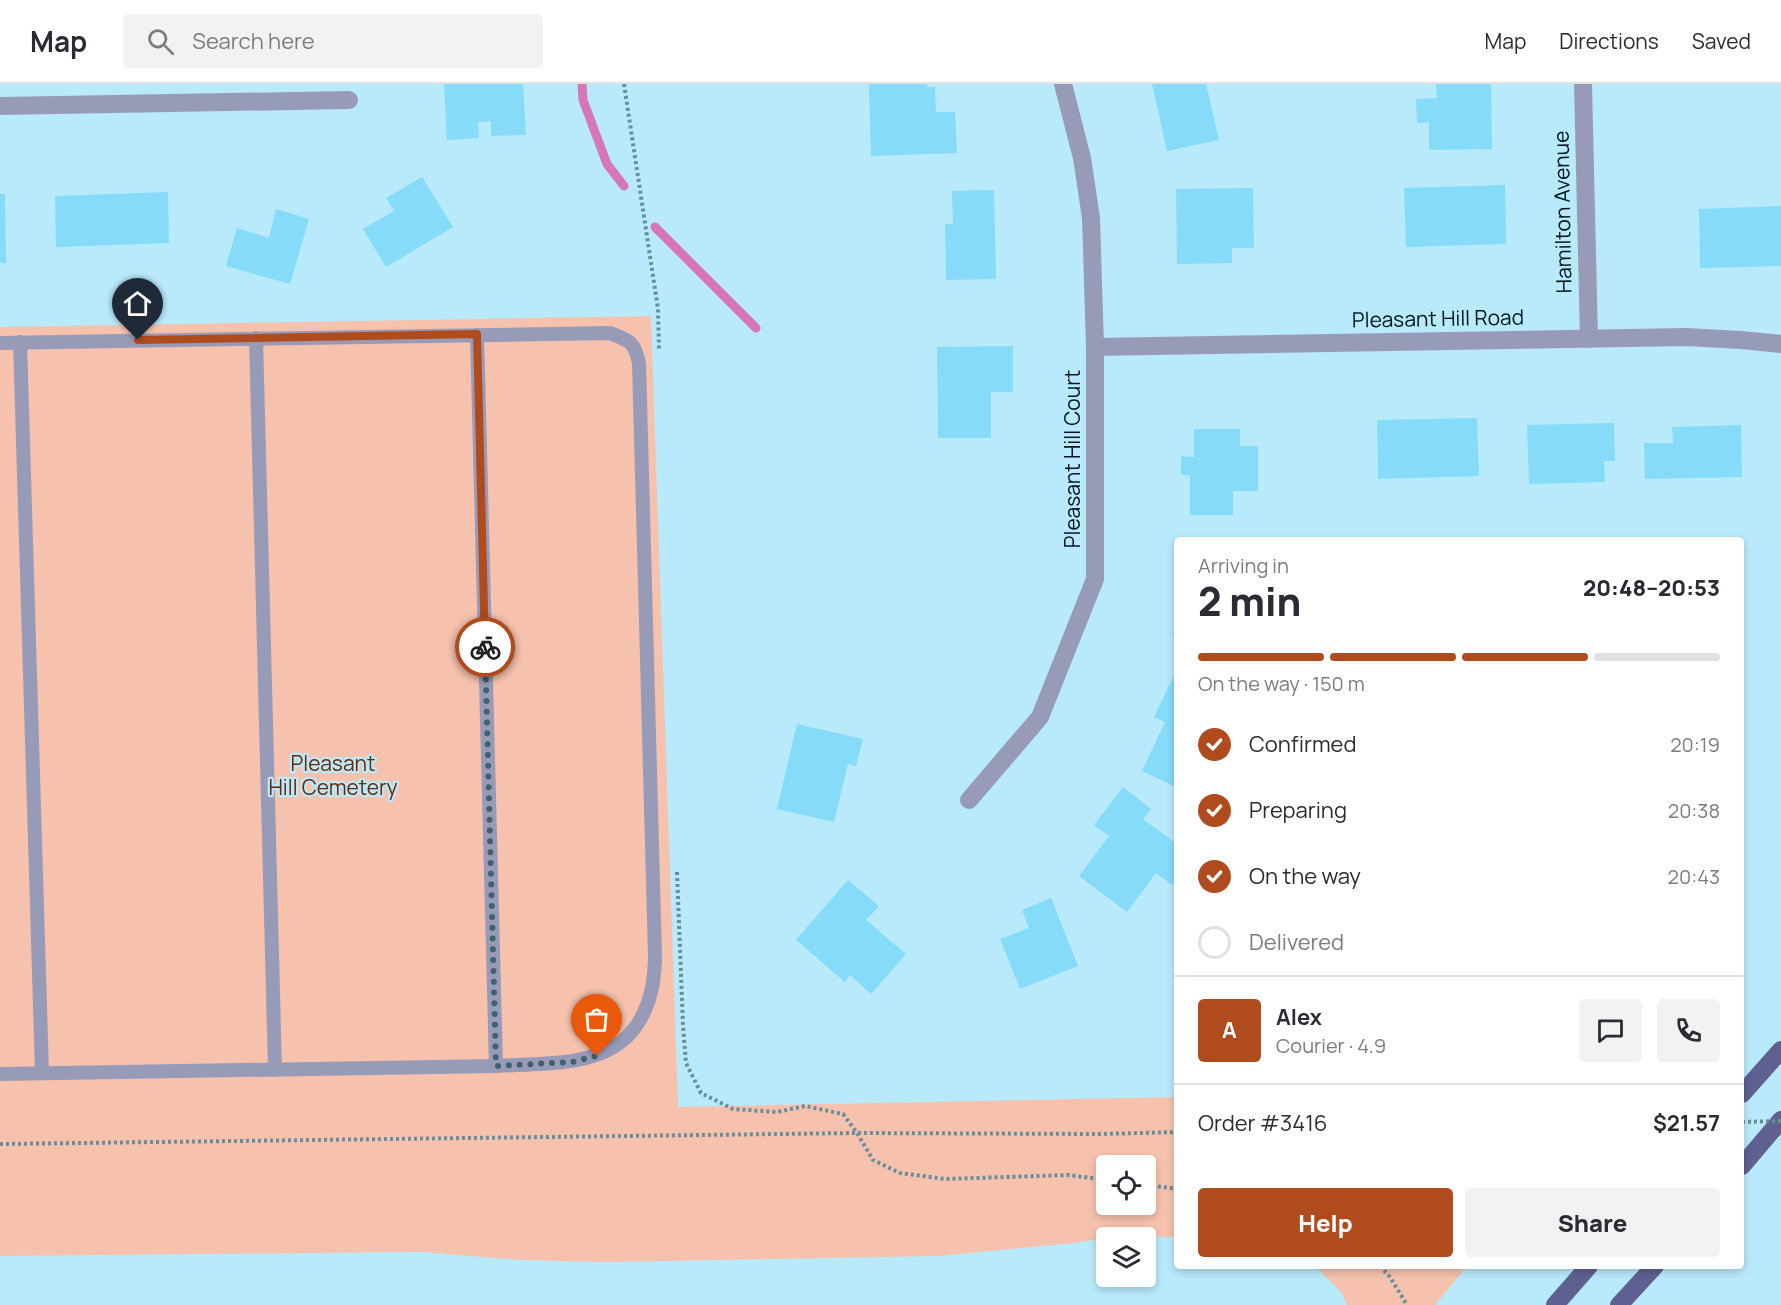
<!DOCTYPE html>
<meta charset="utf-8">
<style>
:root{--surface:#fff;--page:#f2f2f3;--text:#2b2b33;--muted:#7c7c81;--line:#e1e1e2;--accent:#b04b1e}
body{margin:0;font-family:Manrope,sans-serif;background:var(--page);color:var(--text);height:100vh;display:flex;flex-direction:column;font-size:22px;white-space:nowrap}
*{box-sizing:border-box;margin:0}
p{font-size:20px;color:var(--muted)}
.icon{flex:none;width:33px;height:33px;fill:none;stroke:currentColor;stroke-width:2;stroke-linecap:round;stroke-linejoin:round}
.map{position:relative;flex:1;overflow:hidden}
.drawer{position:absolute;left:1174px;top:453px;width:570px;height:732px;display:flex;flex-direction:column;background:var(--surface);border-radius:6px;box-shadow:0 3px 9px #0003}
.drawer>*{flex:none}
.tools{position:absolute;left:1096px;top:1071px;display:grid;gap:12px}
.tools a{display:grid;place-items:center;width:60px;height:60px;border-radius:6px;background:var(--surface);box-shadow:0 3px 9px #0003;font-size:30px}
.pin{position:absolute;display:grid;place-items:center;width:51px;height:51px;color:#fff;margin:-62px -26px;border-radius:50% 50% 50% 0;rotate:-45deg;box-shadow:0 0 6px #0007}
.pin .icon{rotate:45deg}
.courier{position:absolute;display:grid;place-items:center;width:60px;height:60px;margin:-30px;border:4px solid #b04b1e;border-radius:50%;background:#fff;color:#222;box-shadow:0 2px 8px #0007}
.overview em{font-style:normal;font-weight:800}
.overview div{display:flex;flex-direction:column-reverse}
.overview{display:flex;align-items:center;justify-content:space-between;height:102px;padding:0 24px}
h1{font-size:39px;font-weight:800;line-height:45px}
.bar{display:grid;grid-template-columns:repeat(4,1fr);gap:9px 6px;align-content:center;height:72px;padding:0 24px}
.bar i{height:8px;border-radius:4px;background:var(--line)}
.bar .on{background:var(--accent)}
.bar p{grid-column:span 4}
.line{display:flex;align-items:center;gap:15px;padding:0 24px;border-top:2px solid var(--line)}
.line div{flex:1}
.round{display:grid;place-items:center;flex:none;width:63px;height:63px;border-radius:6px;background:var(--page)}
ol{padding:0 24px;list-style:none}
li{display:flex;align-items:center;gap:18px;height:66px}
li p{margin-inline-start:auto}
li .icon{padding:6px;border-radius:50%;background:var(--accent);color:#fff;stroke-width:4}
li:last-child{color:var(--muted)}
li i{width:33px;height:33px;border:3px solid var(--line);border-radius:50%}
.button{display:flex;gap:12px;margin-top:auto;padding:12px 24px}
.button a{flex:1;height:69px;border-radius:6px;background:var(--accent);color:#fff;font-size:24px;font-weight:800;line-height:69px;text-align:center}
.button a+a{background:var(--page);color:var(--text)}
header{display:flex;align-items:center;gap:36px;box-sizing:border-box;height:84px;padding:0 30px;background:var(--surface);border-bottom:2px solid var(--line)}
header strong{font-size:28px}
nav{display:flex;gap:33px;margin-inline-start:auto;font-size:21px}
.search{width:420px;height:54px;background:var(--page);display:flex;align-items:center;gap:15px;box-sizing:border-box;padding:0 21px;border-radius:6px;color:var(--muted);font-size:22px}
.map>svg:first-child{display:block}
.green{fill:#f6c2ae;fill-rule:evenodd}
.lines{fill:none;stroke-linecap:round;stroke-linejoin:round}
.stream{stroke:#d778b6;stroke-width:9}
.building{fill:#85dbf8}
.path{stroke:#688e9b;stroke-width:4;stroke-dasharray:3 3;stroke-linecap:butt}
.lane{stroke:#989bb7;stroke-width:14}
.street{stroke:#989bb7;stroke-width:18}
.primary{stroke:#5e6092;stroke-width:18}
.path-bridge{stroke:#688e9b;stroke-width:4;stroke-dasharray:3 3;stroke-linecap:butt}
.done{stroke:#41616c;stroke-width:6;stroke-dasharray:0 10.8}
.route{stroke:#b04b1e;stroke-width:8}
.labels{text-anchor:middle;stroke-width:4.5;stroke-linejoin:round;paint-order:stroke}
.street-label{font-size:21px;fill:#00171f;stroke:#b9eafb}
.park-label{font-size:21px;fill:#6a280a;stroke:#b9eafb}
</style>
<header>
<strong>Map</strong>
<div class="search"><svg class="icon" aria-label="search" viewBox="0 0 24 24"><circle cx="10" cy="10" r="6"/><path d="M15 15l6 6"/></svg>Search here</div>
<nav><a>Map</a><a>Directions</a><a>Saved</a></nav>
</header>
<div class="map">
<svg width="1781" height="1221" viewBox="0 0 1781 1221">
<rect width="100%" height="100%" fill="#b9eafb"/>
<g class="green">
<path d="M651,232L678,1023L1177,1013V1153L1128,1152L1107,1154L1074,1159L937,1172L607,1178L520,1176L422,1168L0,1172V243ZM1107,1082H1146V1120H1107Z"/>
<polygon points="1315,1182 1467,1182 1435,1221 1347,1221 1342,1209"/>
</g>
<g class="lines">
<g class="stream">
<polyline points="582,0 583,16 607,80 624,102"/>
<polyline points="655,143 756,244"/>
</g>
</g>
<g class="building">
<polygon points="444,0 523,0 526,51 491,52 491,37 478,38 479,54 447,56"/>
<polygon points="869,0 927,0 927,3 935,3 936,28 955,28 957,69 871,72"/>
<polygon points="1152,0 1206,0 1219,56 1167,67"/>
<polygon points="1436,0 1491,0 1492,65 1429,66 1429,38 1417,39 1416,15 1437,14"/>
<polygon points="422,93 453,143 386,183 363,145 394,127 386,114"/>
<polygon points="1505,101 1506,160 1406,163 1404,104"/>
<polygon points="1253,104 1254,164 1232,164 1232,179 1177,180 1176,105"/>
<polygon points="994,106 996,195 946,196 945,140 953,140 952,107"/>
<polygon points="168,108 169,159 56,163 55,112"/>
<polygon points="0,110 5,110 6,179 0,179"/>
<polygon points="1781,122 1781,182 1700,184 1699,125"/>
<polygon points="276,125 309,135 290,200 226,182 237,144 269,154"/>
<polygon points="1013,262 1013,308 991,308 991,354 938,354 937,263"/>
<polygon points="1477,334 1479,392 1378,395 1377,336"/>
<polygon points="1614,339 1615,377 1604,377 1605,398 1529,400 1527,341"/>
<polygon points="1741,341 1742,393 1645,395 1644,359 1673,359 1672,343"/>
<polygon points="1194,345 1240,345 1240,362 1258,362 1258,407 1233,407 1233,431 1190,431 1190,391 1181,391 1181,372 1194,373"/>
<polygon points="1176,528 1178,528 1178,552 1173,552"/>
<polygon points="1176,587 1178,588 1178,704 1142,687 1165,638 1154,633"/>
<polygon points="797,640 863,655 856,682 848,680 834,738 777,725"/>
<polygon points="1123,703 1151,725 1143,735 1178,761 1178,793 1172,801 1156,789 1127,828 1079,792 1109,752 1094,741"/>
<polygon points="848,796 879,822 866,836 906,870 871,910 850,891 845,898 796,856"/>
<polygon points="1051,814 1078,882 1020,905 1000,855 1029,844 1022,826"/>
</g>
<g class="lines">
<g class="path">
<polyline points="624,0 658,225 659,265"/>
<polyline points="677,788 683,941 686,979 701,1009 733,1025 777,1028 805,1022 843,1030 857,1049 873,1076 900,1089 945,1095 1068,1091 1107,1096"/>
<polyline points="0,1060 857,1049 1101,1050 1178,1048"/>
<polyline points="1146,1101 1178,1105"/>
<polyline points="1380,1182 1390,1193 1407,1221"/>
</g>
<g class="lane">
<polyline points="477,251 496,982"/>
<polyline points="256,254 275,986"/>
<polyline points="20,258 42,989"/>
<path d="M0,259L610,249C630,257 634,257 639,279L655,872C655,881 654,890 653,899C637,986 565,978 496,982L0,990"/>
</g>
<g class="street">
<polyline points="1583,0 1589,255"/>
<polyline points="0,22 349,16"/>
<polyline points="1095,263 1686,253 1741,256 1781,260"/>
<polyline points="969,716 1040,633 1095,495 1095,263 1091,134 1082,74 1063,0"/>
</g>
<g class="primary">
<polyline points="1742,1010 1781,966"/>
<polyline points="1742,1082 1781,1036"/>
<polyline points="1555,1221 1589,1182"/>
<polyline points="1619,1221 1655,1182"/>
</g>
<polyline class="path-bridge" points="1742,1038 1781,1037"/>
</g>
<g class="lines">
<polyline class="done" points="485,563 496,982 572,978 597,972"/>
<polyline class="route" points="138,256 477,250 485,563"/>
</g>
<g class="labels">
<g class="street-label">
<text transform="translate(1563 128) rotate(-91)" y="7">Hamilton Avenue</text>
<text transform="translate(1438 235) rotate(-1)" y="7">Pleasant Hill Road</text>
<text transform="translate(1073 375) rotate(-90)" y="7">Pleasant Hill Court</text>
</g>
<g class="park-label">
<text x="333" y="687">Pleasant<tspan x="333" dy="24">Hill Cemetery</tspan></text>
</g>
</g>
</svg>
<div class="tools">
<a><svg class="icon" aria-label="locate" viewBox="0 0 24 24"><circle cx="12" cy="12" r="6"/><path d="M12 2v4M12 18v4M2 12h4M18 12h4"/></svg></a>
<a><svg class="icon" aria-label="layers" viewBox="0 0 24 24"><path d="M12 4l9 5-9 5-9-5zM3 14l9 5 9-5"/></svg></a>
</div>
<div class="pin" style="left:597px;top:972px;background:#ea580c"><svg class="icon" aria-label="bag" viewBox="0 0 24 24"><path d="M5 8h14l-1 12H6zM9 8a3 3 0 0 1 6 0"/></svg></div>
<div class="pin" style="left:138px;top:256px;background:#1f2937"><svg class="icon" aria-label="home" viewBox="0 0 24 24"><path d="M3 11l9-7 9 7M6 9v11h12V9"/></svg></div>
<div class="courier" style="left:485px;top:563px"><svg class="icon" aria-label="bike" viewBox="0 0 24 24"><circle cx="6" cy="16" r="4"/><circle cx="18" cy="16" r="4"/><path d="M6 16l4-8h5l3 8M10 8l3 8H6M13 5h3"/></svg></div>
<section class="drawer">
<div class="overview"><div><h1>2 min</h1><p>Arriving in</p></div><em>20:48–20:53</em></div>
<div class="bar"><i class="on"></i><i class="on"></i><i class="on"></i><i></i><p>On the way · 150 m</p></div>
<ol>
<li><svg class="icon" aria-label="check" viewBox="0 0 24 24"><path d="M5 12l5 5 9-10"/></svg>Confirmed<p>20:19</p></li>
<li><svg class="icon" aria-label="check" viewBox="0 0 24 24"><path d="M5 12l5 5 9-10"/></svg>Preparing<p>20:38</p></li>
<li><svg class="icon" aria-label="check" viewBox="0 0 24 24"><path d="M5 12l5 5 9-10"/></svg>On the way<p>20:43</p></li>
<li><i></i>Delivered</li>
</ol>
<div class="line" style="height:108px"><b class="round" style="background:var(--accent);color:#fff">A</b><div><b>Alex</b><p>Courier · 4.9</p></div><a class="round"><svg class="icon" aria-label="chat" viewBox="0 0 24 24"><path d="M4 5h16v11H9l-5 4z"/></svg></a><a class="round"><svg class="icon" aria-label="phone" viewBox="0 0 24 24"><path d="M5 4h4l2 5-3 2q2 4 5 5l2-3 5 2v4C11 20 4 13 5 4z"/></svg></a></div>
<div class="line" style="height:78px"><div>Order #3416</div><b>$21.57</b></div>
<div class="button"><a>Help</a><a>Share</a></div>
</section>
</div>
